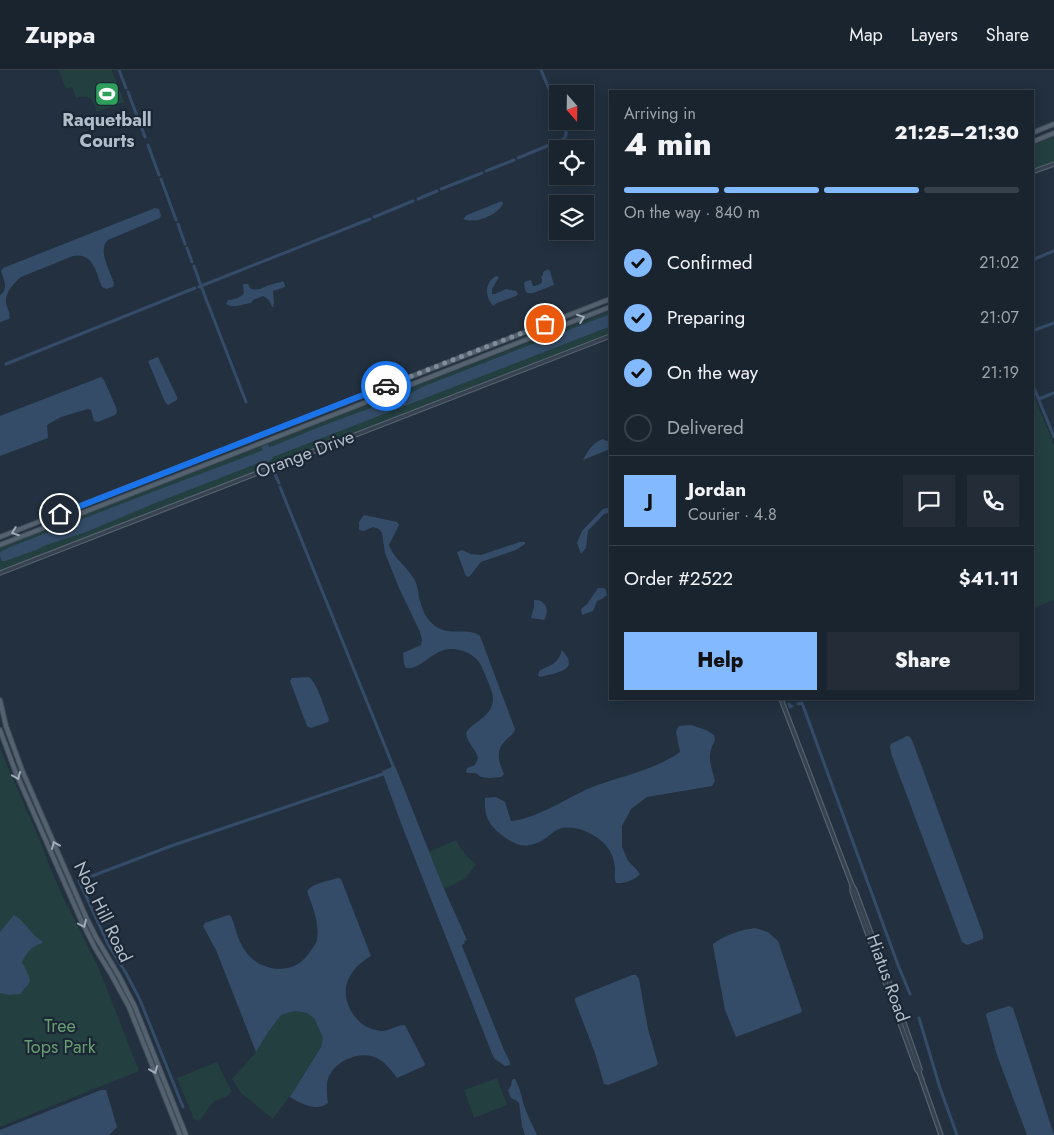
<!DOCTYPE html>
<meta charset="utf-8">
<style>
:root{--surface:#1a242f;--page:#232c37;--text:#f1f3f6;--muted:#9fa4aa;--line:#38414b;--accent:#82b9ff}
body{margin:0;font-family:Jost,sans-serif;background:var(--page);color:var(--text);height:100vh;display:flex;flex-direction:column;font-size:19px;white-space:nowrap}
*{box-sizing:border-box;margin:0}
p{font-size:16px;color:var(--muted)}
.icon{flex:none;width:28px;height:28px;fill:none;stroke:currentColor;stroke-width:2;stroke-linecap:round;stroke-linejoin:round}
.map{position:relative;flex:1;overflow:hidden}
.details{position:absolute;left:609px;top:20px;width:425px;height:610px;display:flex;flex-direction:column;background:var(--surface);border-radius:0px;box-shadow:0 2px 12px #0003,0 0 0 1px var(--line)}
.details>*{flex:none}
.needle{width:32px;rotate:160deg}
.tools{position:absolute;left:549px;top:15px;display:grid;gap:10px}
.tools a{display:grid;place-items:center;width:45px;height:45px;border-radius:0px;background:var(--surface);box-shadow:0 2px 12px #0003,0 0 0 1px var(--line);font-size:25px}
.pin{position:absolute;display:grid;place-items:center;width:42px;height:42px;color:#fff;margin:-21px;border:2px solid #fff;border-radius:50%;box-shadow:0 1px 5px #0007}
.courier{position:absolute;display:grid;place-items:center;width:50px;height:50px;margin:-25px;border:4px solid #1a73e8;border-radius:50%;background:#fff;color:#222;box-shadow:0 1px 6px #0007}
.head em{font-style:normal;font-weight:800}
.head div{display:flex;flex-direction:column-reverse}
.head{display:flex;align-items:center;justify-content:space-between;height:85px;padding:0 15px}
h1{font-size:32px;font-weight:800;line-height:38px}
.bar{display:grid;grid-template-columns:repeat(4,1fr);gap:8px 5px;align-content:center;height:60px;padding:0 15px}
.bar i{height:6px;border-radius:4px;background:var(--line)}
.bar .active{background:var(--accent)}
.bar p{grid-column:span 4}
.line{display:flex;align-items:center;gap:12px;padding:0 15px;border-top:1px solid var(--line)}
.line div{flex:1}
.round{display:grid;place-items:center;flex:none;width:52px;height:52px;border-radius:0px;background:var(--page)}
ol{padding:0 15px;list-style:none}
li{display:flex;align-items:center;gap:15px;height:55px}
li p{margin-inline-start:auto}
li .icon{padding:5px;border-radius:50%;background:var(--accent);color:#111;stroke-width:4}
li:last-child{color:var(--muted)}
li i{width:28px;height:28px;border:2px solid var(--line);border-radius:50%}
.action{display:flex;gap:10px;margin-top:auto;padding:10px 15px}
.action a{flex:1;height:58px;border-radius:0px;background:var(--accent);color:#111;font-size:20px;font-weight:800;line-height:58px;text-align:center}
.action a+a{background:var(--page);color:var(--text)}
header{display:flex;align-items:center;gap:30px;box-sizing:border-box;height:70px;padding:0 25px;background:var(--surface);border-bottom:1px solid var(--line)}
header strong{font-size:24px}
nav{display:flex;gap:28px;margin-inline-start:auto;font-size:18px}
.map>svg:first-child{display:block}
.green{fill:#243f40}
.water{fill:#344c68}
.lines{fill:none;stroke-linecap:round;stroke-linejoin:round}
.canal{stroke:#344c68;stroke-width:3}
.minor-casing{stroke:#54606d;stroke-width:5.5}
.major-casing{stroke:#3f4b58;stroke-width:6}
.minor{stroke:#36424f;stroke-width:3}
.major{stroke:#54616f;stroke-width:4}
.oneway{stroke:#9fabb8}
.done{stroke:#808c99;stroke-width:5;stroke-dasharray:0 9}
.route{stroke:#1a73e8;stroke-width:6}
.labels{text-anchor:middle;stroke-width:4.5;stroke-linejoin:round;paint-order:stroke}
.poi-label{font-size:18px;font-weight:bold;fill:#b2bdca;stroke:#1b2734}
.street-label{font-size:18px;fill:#b2bdca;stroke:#1b2734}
.park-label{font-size:18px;fill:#679d71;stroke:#1b2734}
</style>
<header>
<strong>Zuppa</strong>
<nav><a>Map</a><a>Layers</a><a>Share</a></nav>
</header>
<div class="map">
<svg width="1054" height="1065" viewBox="0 0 1054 1065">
<rect width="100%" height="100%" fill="#22303f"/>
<g class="green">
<path d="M59,0H112L124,32L97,42C93,31 91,23 76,28L72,17L66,19Z"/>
<polygon points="1054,67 1054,91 1033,100 1032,76"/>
<polygon points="610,241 610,264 50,482 0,500 0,478"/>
<polygon points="1032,321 1054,375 1054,530 1033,538"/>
<polygon points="0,677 3,686 41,773 51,800 67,836 68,836 99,899 139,1001 0,1057"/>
<path d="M456,770C461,780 467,787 476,794L466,808L444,819L429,782Z"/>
<polygon points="295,941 307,943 314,948 323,968 321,977 290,1027 289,1027 273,1049 242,1024 232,1009 256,982 267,964 281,945"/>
<path d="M217,992L226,1011L232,1021C228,1028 221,1028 215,1031C208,1036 205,1045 199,1051L194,1049L177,1008Z"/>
<polygon points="497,1008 507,1035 474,1048 464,1020"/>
</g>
<g class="water">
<path d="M502,131L503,134C496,146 476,154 463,149L467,145Z"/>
<path d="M155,138L159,139L161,145L160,148L108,170C97,180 110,201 114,213L113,217L106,219L102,217C96,202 93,182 73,186L21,207C14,213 5,222 6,233C7,239 11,242 9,249L0,252V225C9,219 4,210 1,201L3,198Z"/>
<polygon points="548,199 550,201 554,215 533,223 527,223 525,220 524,213 526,211 531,210 533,216 535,216 542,213 542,210 541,207 543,205 543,202"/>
<path d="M496,206L499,207L492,219V224H495L506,219L516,221L518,224L516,226L497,233L493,236C485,227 484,213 496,206Z"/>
<path d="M283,211L285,215V217L273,221L274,233L273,237H272L269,230L263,226L253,230L251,233C242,234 235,239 226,234L228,230C235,229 239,229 244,223L243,215L244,214H248L250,218C258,222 263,217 270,215C275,213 279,213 283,211Z"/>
<polygon points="610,244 610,257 606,258 278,385 273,387 272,389 267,392 264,391 158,432 86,462 46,475 36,480 5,491 2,491 0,486 0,482 10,477 147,424 261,381 263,380 261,377 268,374 269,377 273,376 322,356 411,323 422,317"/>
<polygon points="158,287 177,327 177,330 168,335 165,332 148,291"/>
<polygon points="101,307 104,310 116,337 117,342 115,345 98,352 94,351 91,340 88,339 61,347 47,355 48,368 0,386 0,346"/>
<path d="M603,369L606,371L610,370V379L583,390C587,382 594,371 603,369Z"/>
<polygon points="610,437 610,443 604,444 588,461 586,478 581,484 577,473 582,461 601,441 603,439"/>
<path d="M364,445L397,452L399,455L389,475C394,489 407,496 414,509C418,515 418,524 420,531C423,543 430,556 443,560C456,564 469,558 480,566L515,659C514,664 511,665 507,669C495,680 498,690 504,704L501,707L489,708L481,707L476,703H468L466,702L467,698L475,695L478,688C476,679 467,673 466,663C469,657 475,654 480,650C501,634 492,622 484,602C479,590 476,586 463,581C435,571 425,600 406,598L404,594L403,583L421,575L422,570L420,562L399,518L385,483L382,463L379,459L373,457L364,461L359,460V452Z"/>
<polygon points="520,472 525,472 525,474 516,480 481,492 470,506 467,507 465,504 457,482 462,480 471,484 481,485"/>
<polygon points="598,518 604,518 606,520 607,525 602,529 597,531 593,541 582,545 581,539 587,534"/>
<path d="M534,530C546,529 550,541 544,550L531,548L534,537Z"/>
<path d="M562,580C581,601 557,602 541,607L538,606L539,601C545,597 556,595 559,587C561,585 561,582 562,580Z"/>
<path d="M309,607C318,614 324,638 329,649L328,652L311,658L307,656L290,611L292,608Z"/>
<path d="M691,655L706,660L714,665L715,670C706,687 711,694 715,711L712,716L647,727L631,739L622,756V777L628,791L636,799L640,804C635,810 624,814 616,813C614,808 615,803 615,798C613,778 602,769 585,761C577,758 567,756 559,759C554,761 550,765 546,768C526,781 515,776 498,762C487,753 484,742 485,728L496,727L505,732L511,751C536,749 567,728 590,718C620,706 653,701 680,682L676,661L679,656Z"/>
<polygon points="907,666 910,667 912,670 983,864 983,869 967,875 962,872 892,686 890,677 891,674"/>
<polygon points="395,696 444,819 467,870 464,871 465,873 462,875 462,876 504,980 510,992 510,995 505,996 495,989 493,986 402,756 382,701"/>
<path d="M338,808L341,809L371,886C350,898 338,918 351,941C355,947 360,954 367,957C371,959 379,961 383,961C390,960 397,955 405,955L425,994L424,996L397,1008C392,1001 385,992 377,988C360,980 334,991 328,1009C326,1016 327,1026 328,1033C317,1042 301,1034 290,1027L321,977L323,968L314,948L307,943L295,941L281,945L267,964L256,982L216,880L203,856L205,853L228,845L231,846C236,858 238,872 246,882C257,898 281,904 298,894C303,891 308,885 311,880C313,877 316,874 317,870C320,853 312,836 307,821C313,813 328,811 338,808Z"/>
<path d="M14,845C26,852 30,864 42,871V873C31,877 27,882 22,892L29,906L30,912L20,924L9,925L0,923V862Z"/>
<path d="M755,858L768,862L778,871L802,941L800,943L736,967L725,940L713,876V874C725,865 740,860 755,858Z"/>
<polygon points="632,905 636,905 639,909 648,959 658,994 656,996 608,1015 604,1014 595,983 575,931 575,928"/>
<polygon points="1009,936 1013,938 1054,1065 1027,1065 997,985 986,945 987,943"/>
<path d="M513,1009H515C519,1016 521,1024 523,1032C526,1043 532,1054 537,1065H525L522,1056L519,1033L517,1031L511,1028L508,1020L511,1016L512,1010Z"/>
<polygon points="101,1020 106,1020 107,1023 117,1057 109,1065 0,1065 0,1060"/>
</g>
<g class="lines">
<g class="canal">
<polyline points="119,0 126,18"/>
<polyline points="541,0 558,40"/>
<polyline points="128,22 145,67"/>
<polyline points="148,75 159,105"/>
<path d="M518,88L564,69C569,63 564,57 562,51"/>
<polyline points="486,101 514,90"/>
<polyline points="161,109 176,150"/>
<polyline points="441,119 482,103"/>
<polyline points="418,129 437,121"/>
<polyline points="374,147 413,131"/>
<polyline points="178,154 185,174"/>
<polyline points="187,178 192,192"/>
<polyline points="1032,190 1054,181"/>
<polyline points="194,196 201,216 199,217"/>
<polyline points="1032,261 1054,253"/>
<polyline points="6,294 195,218"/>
<polyline points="1032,313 1054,367"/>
<polyline points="1039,329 1054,323"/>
<polyline points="246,332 201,216 370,149"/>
<polyline points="273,400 279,413"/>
<polyline points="280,417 393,696 392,698"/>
<polyline points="789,634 790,637 792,636"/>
<polyline points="798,634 802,633 898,895 910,924"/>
<polyline points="919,948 940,1018 957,1065"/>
<polyline points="183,1037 140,930 126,903 109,876 79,811 171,776 386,703"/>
</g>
<defs>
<g id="minor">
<polyline points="1032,102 1054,94"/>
<polyline points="0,503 610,266"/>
<polyline points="781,629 852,815 855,820 901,944 920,999 919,1002"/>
<polyline points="852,817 852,821 917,1000 919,1002 941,1065"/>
</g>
<g id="major">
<polyline points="1032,63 1054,54"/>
<polyline points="1032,72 1054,63"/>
<polyline points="0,467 610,229"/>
<polyline points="0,475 610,237"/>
<polyline points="0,630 6,656 22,700 86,847 96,867 119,906 135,937 186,1065"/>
<polyline points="0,660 16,703 80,848 95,878 111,904 129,937 180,1065"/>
</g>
</defs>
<use href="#minor" class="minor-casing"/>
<use href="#major" class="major-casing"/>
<use href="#minor" class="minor"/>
<use href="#major" class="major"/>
</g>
<defs><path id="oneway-chevron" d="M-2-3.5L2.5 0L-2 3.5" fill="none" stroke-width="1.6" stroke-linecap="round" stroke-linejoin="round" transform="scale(1.25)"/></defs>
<g class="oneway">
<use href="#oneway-chevron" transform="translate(581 248) rotate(-21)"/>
<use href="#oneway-chevron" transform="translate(15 462) rotate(159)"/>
<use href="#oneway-chevron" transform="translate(17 706) rotate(67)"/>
<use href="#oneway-chevron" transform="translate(55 775) rotate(-113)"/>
<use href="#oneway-chevron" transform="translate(83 854) rotate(65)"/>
<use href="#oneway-chevron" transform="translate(154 1000) rotate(68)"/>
</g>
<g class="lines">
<polyline class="done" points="386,316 545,254"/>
<polyline class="route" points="60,444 386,316"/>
</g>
<defs>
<symbol id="stadium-square" viewBox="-11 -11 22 22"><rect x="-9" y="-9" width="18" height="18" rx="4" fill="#2e9e5b" stroke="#1b2734"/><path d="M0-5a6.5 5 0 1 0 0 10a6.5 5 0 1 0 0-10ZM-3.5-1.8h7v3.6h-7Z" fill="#fff"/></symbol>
</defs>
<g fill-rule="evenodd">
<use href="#stadium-square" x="93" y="10" width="28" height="28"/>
</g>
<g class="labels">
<g class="poi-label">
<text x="107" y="56">Raquetball<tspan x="107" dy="21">Courts</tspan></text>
</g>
<g class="street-label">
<text transform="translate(305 384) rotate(-21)" y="6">Orange Drive</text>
<text transform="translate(103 842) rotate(64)" y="6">Nob Hill Road</text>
<text transform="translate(888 908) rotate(70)" y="6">Hiatus Road</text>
</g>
<g class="park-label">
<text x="60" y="962">Tree<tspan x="60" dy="21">Tops Park</tspan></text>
</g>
</g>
</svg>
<div class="tools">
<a><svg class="needle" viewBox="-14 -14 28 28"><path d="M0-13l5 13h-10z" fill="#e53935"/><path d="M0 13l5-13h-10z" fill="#9fa4aa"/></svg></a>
<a><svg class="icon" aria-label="locate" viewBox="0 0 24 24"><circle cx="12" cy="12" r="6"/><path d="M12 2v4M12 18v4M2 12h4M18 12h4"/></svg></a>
<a><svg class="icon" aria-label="layers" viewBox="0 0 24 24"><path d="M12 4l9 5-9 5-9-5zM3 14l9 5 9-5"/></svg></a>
</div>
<div class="pin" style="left:545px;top:254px;background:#ea580c"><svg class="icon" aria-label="bag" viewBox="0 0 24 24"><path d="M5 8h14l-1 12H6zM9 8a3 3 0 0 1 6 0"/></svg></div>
<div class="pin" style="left:60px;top:444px;background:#1f2937"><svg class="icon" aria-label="home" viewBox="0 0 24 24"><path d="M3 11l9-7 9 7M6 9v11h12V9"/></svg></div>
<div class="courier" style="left:386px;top:316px"><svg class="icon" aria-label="car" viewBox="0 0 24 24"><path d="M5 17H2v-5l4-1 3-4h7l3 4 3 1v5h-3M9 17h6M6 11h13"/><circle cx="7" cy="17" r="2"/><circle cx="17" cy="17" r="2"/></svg></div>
<section class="details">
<div class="head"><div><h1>4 min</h1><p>Arriving in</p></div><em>21:25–21:30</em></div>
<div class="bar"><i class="active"></i><i class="active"></i><i class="active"></i><i></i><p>On the way · 840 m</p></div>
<ol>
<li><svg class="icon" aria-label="check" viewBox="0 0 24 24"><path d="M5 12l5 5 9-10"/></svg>Confirmed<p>21:02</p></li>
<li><svg class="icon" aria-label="check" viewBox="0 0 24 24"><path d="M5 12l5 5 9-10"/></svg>Preparing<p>21:07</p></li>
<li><svg class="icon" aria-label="check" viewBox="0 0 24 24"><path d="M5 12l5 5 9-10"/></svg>On the way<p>21:19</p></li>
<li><i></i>Delivered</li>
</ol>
<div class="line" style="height:90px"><b class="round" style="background:var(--accent);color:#111">J</b><div><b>Jordan</b><p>Courier · 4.8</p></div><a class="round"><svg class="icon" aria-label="chat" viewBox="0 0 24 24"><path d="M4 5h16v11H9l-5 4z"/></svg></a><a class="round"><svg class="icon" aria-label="phone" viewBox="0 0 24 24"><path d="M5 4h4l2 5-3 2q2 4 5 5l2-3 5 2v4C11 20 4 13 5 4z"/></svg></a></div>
<div class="line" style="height:65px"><div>Order #2522</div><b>$41.11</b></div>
<div class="action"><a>Help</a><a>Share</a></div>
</section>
</div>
